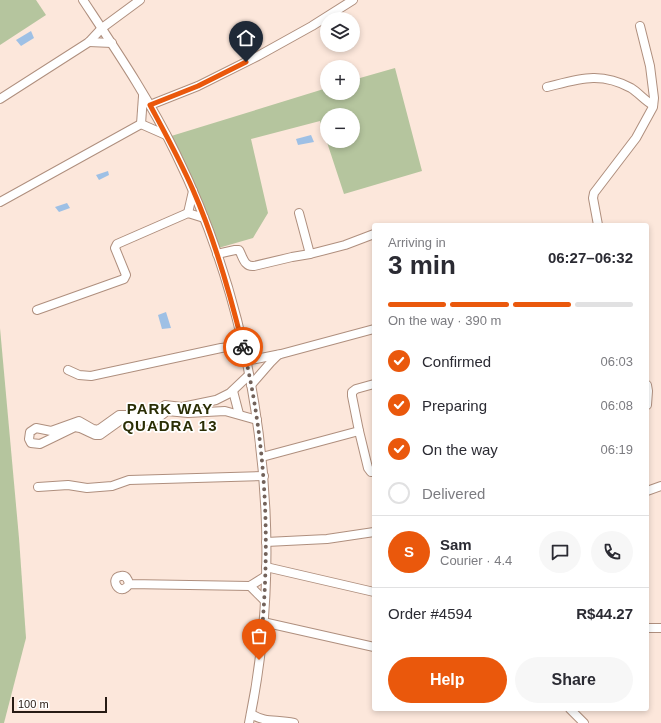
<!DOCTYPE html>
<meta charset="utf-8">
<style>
:root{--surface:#fff;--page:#f7f7f7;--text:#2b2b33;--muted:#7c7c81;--line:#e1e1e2;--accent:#ea580c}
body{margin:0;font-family:Arial,sans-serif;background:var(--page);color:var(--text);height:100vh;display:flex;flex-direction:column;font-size:15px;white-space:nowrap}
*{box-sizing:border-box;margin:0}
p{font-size:13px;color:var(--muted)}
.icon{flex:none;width:22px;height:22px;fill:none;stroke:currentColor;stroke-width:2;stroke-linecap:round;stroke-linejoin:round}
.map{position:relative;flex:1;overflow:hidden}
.panel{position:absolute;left:372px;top:223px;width:277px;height:488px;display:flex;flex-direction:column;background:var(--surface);border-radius:4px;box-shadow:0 2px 6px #0003}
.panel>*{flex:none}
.fabs{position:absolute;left:320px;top:12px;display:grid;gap:8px}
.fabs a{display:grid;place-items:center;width:40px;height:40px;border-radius:50%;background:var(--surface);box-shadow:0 2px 6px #0003;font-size:20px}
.scale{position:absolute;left:12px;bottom:10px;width:95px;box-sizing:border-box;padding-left:4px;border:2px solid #271b14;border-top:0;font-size:11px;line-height:14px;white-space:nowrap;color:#271b14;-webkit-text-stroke:3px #fff;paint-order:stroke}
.pin{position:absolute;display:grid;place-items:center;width:34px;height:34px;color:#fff;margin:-41px -17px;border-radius:50% 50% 50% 0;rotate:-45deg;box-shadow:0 0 4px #0007}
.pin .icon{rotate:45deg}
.courier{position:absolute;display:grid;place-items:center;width:40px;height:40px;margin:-20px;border:3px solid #ea580c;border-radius:50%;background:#fff;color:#222;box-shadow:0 1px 5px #0007}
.headline em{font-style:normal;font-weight:700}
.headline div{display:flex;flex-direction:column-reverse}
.headline{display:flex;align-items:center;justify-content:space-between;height:68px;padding:0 16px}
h1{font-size:26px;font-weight:700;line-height:30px}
.bar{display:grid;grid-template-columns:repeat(4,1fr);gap:6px 4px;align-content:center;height:48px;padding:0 16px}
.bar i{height:5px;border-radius:3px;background:var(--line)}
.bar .on{background:var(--accent)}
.bar p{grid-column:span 4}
.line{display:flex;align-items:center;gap:10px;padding:0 16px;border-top:1px solid var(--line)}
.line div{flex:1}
.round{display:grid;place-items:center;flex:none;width:42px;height:42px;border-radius:21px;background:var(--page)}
ol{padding:0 16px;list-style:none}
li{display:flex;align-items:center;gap:12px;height:44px}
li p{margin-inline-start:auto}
li .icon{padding:4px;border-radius:50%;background:var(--accent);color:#fff;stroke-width:4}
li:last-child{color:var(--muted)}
li i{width:22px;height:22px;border:2px solid var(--line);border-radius:50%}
.cta{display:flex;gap:8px;margin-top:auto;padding:8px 16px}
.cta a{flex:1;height:46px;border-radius:24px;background:var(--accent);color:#fff;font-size:16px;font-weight:700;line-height:46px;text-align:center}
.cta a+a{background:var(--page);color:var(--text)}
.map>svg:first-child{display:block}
.green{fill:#b5c59e;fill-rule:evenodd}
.water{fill:#9ec0e5}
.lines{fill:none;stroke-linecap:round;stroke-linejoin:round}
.minor-casing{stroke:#af8f7e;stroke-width:10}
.minor{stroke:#fff;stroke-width:8}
.done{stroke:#72625a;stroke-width:4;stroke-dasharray:0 7.2}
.route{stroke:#ea580c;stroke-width:5}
.labels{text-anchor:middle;stroke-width:3.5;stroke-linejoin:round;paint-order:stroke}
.district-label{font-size:15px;font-weight:bold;letter-spacing:1px;fill:#2a2e05;stroke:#fff}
</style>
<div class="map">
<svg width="661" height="723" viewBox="0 0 661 723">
<rect width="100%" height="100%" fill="#fce7db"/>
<g class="green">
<polygon points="0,0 36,0 46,15 0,45"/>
<path d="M395,68L422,171L344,194L320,121L251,139L268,213L253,238L215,249L168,137L327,88V93H353V80ZM327,115H353V141H327Z"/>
<polygon points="0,328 19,538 26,638 4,723 0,723"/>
</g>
<g class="water">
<polygon points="31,31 34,38 21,46 16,40"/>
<polygon points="311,135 314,142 298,145 296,139"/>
<polygon points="108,171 109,175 99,180 96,175"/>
<polygon points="67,203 70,208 59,212 55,207"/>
<polygon points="166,312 171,328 162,329 158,315"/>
</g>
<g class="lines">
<defs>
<g id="minor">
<path d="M83,0C116,50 150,100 176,154C260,325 288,537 249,723"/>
<polyline points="89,42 112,43"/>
<path d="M547,87C579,79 600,71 631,88C639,93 645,101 653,105"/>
<polyline points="0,99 89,42 102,28 140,0"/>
<polyline points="150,105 198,86 258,56 312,26 353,0"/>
<polyline points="141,124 143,96"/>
<polyline points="141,124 166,135"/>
<polyline points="0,202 141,124"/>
<polyline points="188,213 193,191"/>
<polyline points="299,213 310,254"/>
<polyline points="598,225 593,198 594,193 636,138 653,107 654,98 650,66 640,26"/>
<path d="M217,254L235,250H239C243,257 244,267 254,266L292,257L310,254L345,245L374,234"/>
<polyline points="37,310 124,279 126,275 115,248 117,244 188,213 204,218"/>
<polyline points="246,361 281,354 374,329"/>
<polyline points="68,370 79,375 91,376 221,348 230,347 244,352"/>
<polyline points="249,375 230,393 216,400 182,407 165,405 154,414 150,415 119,415 98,430 93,429 79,421 51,431 36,428 30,432 29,439 31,443 40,444 75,427 80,428 95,435 100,435 121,420 154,421 167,411 188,413 225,411 257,420"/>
<polyline points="251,385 271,362 278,355"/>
<polyline points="647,385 648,391 647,405"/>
<polyline points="233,391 239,414"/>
<polyline points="359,431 368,468 371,472 374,472"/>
<polyline points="262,457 359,431 352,396 352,392 356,389 374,384"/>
<polyline points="38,487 68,485 87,488 112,486 129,480 264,476"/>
<polyline points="647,491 661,486"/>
<polyline points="266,542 327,539 374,532"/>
<polyline points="266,567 374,592"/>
<path d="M129,584C128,579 126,575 121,576C108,577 120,599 129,584L250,586L266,576"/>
<polyline points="250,586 264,600"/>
<polyline points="263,622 374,647"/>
<polyline points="647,628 661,628"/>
<polyline points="570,709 584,723"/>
<path d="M251,714C266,723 276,719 294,723"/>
</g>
</defs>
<use href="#minor" class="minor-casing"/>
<use href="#minor" class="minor"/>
</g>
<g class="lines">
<path class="done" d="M243,347C268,450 271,555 259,660"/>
<path class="route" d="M243,347C230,293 215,240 193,190C180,160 165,133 150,105L198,86L246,62"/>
</g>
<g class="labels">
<g class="district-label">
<text x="170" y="414">PARK WAY<tspan x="170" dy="17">QUADRA 13</tspan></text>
</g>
</g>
</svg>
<div class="fabs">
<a><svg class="icon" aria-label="layers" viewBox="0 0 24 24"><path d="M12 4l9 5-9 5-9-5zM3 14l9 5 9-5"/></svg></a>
<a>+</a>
<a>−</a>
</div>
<div class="scale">100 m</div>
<div class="pin" style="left:259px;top:660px;background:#ea580c"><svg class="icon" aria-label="bag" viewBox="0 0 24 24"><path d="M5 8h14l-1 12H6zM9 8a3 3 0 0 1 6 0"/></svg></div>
<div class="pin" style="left:246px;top:62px;background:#1f2937"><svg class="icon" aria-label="home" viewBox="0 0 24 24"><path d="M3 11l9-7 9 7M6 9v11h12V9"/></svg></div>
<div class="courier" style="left:243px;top:347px"><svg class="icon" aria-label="bike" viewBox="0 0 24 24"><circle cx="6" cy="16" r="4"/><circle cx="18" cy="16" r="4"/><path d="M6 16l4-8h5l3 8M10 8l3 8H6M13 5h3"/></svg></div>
<section class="panel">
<div class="headline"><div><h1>3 min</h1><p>Arriving in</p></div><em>06:27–06:32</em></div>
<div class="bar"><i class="on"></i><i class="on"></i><i class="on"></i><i></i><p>On the way · 390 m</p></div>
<ol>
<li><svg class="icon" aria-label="check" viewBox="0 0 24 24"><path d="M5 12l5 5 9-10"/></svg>Confirmed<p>06:03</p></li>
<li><svg class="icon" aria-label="check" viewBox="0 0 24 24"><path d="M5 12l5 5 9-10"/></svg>Preparing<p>06:08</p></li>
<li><svg class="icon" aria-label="check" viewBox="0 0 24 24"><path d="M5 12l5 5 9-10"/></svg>On the way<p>06:19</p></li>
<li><i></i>Delivered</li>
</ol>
<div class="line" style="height:72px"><b class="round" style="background:var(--accent);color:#fff">S</b><div><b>Sam</b><p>Courier · 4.4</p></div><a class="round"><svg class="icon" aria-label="chat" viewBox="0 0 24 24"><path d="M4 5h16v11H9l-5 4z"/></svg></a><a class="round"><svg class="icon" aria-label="phone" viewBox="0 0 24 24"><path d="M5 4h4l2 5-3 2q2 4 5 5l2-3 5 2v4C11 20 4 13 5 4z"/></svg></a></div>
<div class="line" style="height:52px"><div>Order #4594</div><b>R$44.27</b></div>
<div class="cta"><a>Help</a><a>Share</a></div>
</section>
</div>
